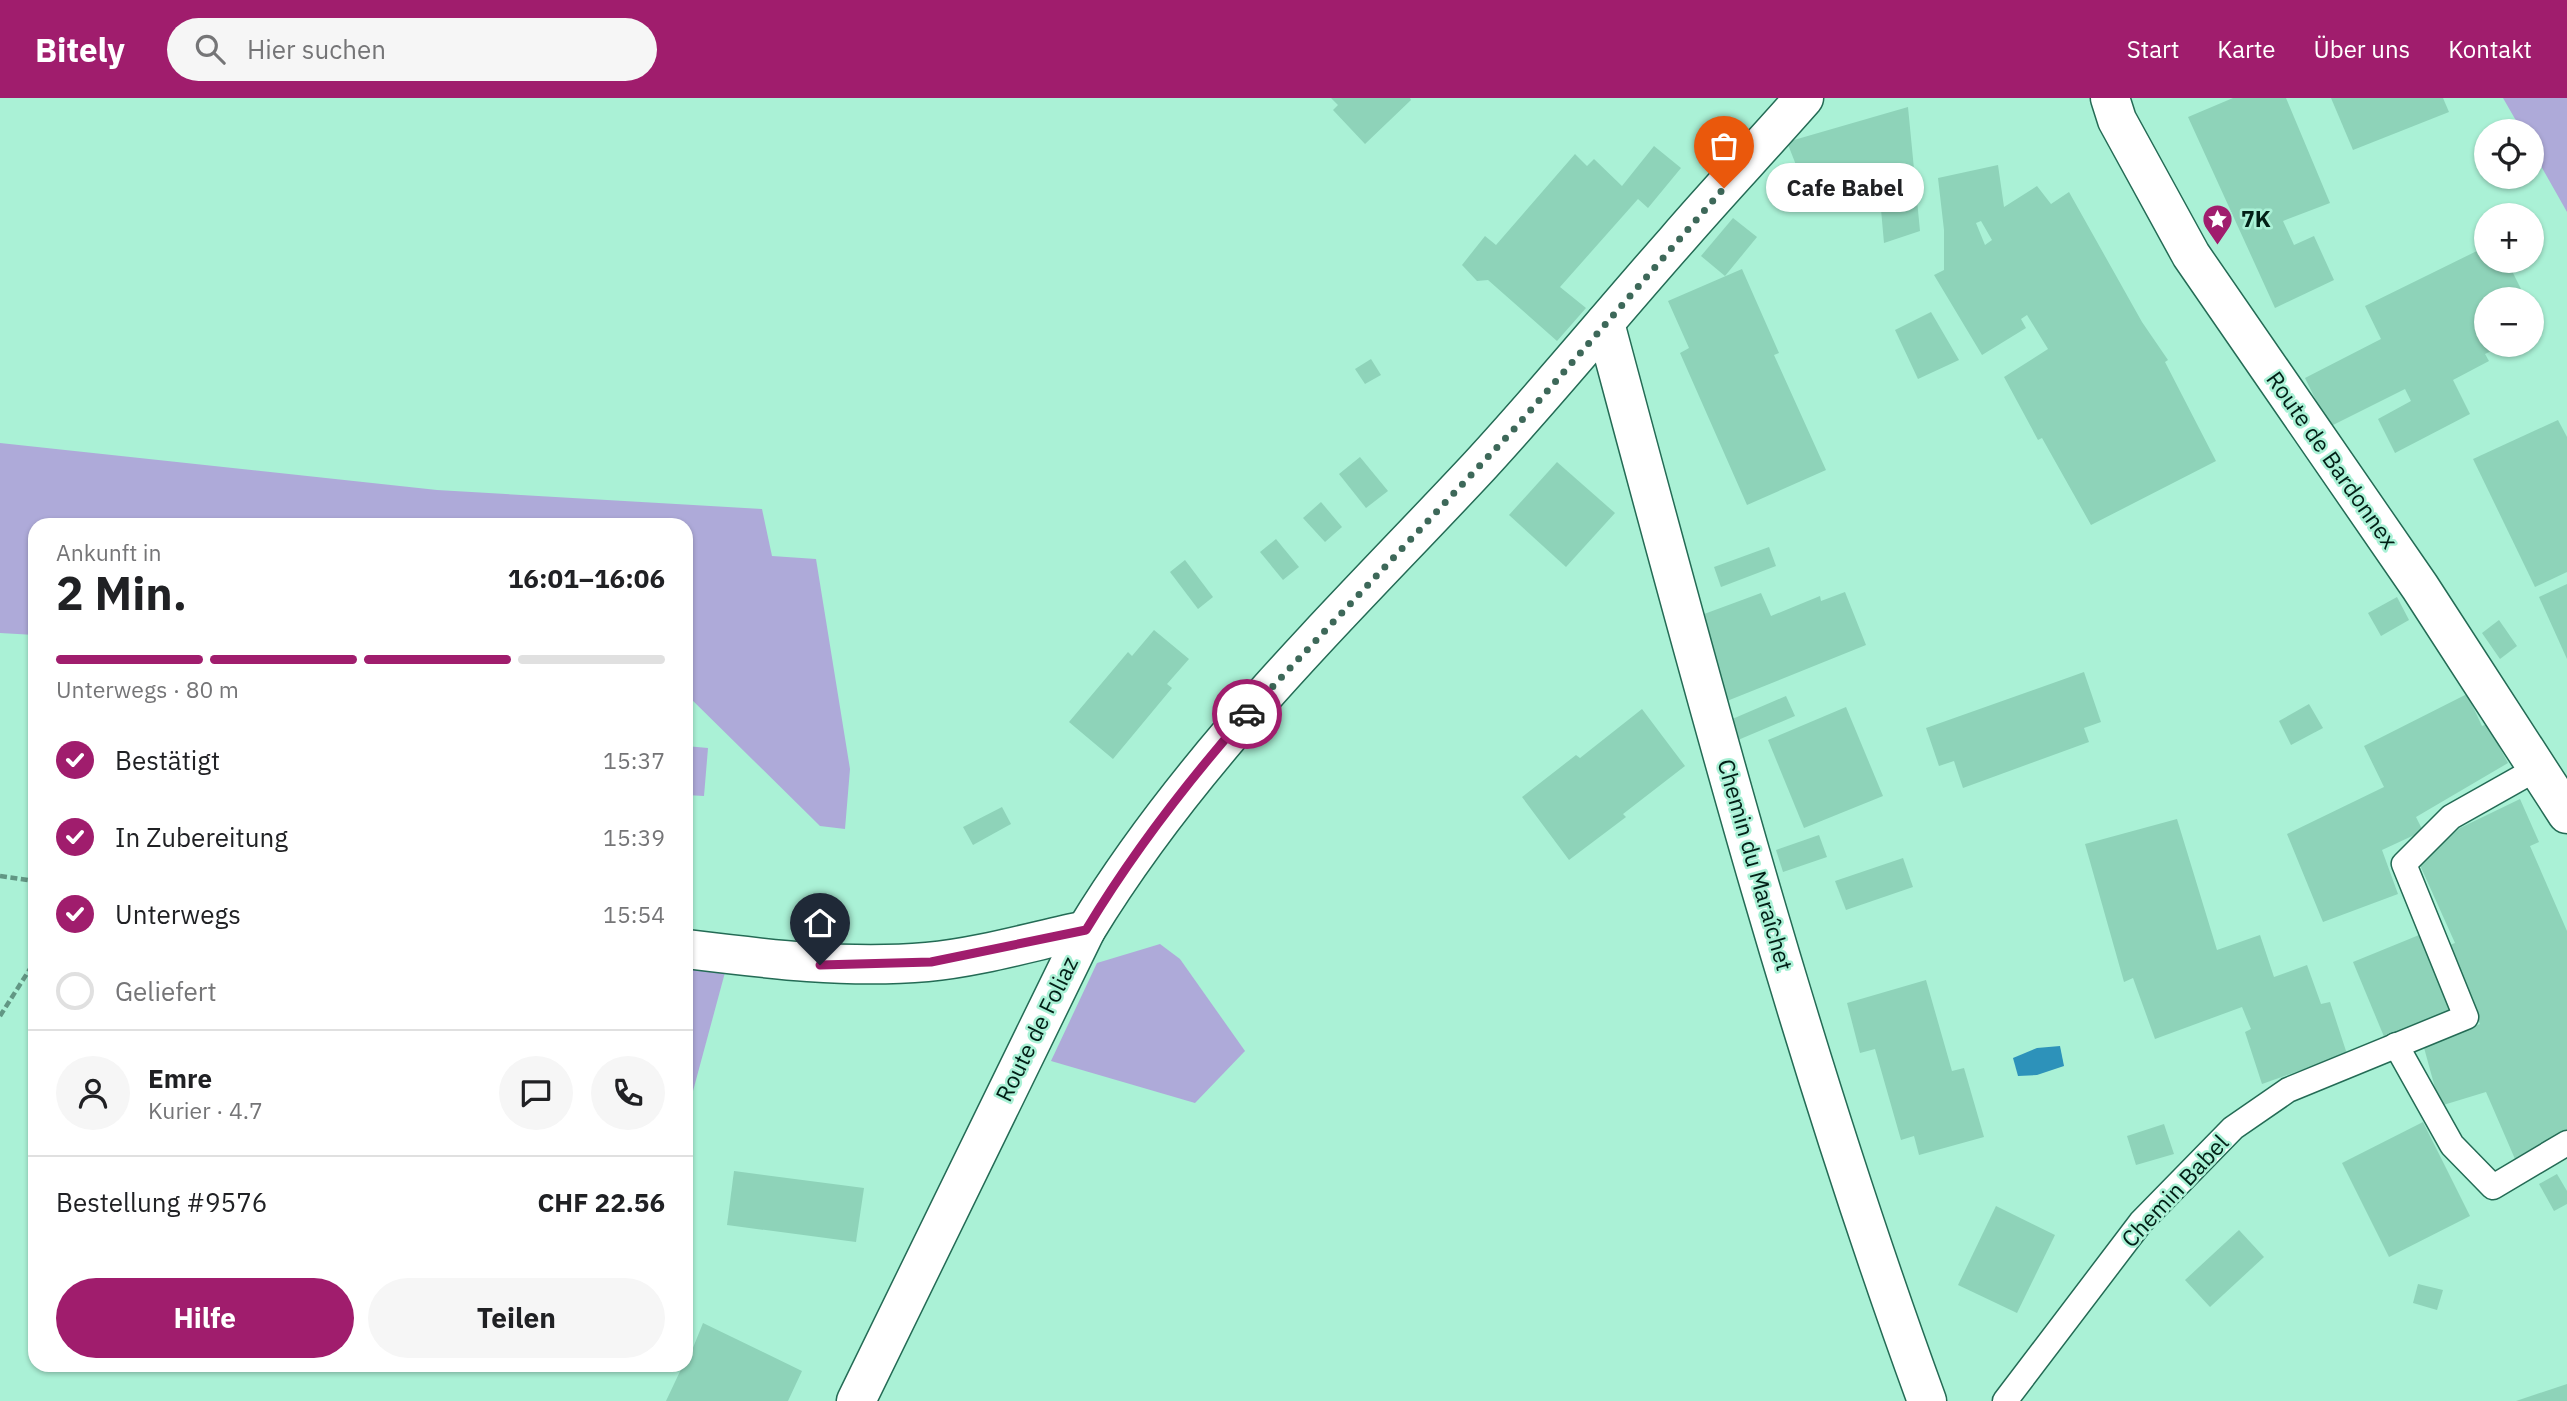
<!DOCTYPE html>
<html lang="de">
<meta charset="utf-8">
<style>
:root{--surface:#fff;--page:#f6f6f6;--text:#202124;--muted:#757577;--line:#e0e0e0;--accent:#a01d6d}
body{margin:0;font-family:"IBM Plex Sans",sans-serif;background:var(--page);color:var(--text);height:100vh;display:flex;flex-direction:column;font-size:26px;white-space:nowrap}
*{box-sizing:border-box;margin:0}
p{font-size:23px;color:var(--muted)}
.icon{flex:none;width:38px;height:38px;fill:none;stroke:currentColor;stroke-width:2;stroke-linecap:round;stroke-linejoin:round}
.map{position:relative;flex:1;overflow:hidden}
.sheet{position:absolute;left:28px;top:420px;width:665px;height:854px;display:flex;flex-direction:column;background:var(--surface);border-radius:21px;box-shadow:0 2px 5px #0004}
.sheet>*{flex:none}
.controls{position:absolute;left:2474px;top:21px;display:grid;gap:14px}
.controls a{display:grid;place-items:center;width:70px;height:70px;border-radius:50%;background:var(--surface);box-shadow:0 2px 5px #0004;font-size:35px}
.pin{position:absolute;display:grid;place-items:center;width:60px;height:60px;color:#fff;margin:-72px -30px;border-radius:50% 50% 50% 0;rotate:-45deg;box-shadow:0 0 7px #0007}
.pin .icon{rotate:45deg}
.courier{position:absolute;display:grid;place-items:center;width:70px;height:70px;margin:-35px;border:5px solid #a01d6d;border-radius:50%;background:#fff;color:#222;box-shadow:0 2px 9px #0007}
.bubble{position:absolute;height:49px;border-radius:24px;background:var(--surface);box-shadow:0 2px 5px #0004;font-size:23px;font-weight:700;line-height:49px;text-align:center}
.summary em{font-style:normal;font-weight:700}
.summary div{display:flex;flex-direction:column-reverse}
.summary{display:flex;align-items:center;justify-content:space-between;height:119px;padding:0 28px}
h1{font-size:46px;font-weight:700;line-height:52px}
.bar{display:grid;grid-template-columns:repeat(4,1fr);gap:10px 7px;align-content:center;height:84px;padding:0 28px}
.bar i{height:9px;border-radius:5px;background:var(--line)}
.bar .current{background:var(--accent)}
.bar p{grid-column:span 4}
.line{display:flex;align-items:center;gap:18px;padding:0 28px;border-top:2px solid var(--line)}
.line div{flex:1}
.round{display:grid;place-items:center;flex:none;width:74px;height:74px;border-radius:37px;background:var(--page)}
ol{padding:0 28px;list-style:none}
li{display:flex;align-items:center;gap:21px;height:77px}
li p{margin-inline-start:auto}
li .icon{padding:7px;border-radius:50%;background:var(--accent);color:#fff;stroke-width:4}
li:last-child{color:var(--muted)}
li i{width:38px;height:38px;border:4px solid var(--line);border-radius:50%}
.primary-button{display:flex;gap:14px;margin-top:auto;padding:14px 28px}
.primary-button a{flex:1;height:80px;border-radius:42px;background:var(--accent);color:#fff;font-size:28px;font-weight:700;line-height:80px;text-align:center}
.primary-button a+a{background:var(--page);color:var(--text)}
header{display:flex;align-items:center;gap:42px;box-sizing:border-box;height:98px;padding:0 35px;background:var(--accent);color:#fff}
header strong{font-size:33px}
nav{display:flex;gap:38px;margin-inline-start:auto;font-size:24px}
.search{width:490px;height:63px;background:var(--page);display:flex;align-items:center;gap:18px;box-sizing:border-box;padding:0 24px;border-radius:38px;color:var(--muted);font-size:26px}
.map>svg:first-child{display:block}
.green{fill:#aeaad9}
.water{fill:#2d92ba}
.building{fill:#8ed3b9;fill-rule:evenodd}
.lines{fill:none;stroke-linecap:round;stroke-linejoin:round}
.lane-casing{stroke:#246b55;stroke-width:27}
.street-casing{stroke:#246b55;stroke-width:41}
.path{stroke:#629784;stroke-width:4.5;stroke-dasharray:7 3.5;stroke-linecap:butt}
.lane{stroke:#fff;stroke-width:24}
.street{stroke:#fff;stroke-width:38}
.done{stroke:#3d6859;stroke-width:7;stroke-dasharray:0 12.6}
.route{stroke:#a01d6d;stroke-width:9}
.labels{text-anchor:middle;stroke-width:5;stroke-linejoin:round;paint-order:stroke}
.poi-label{font-size:23px;font-weight:bold;fill:#021f16;stroke:#aaf1d6;text-anchor:start}
.street-label{font-size:23px;fill:#021f16;stroke:#aaf1d6}
</style>
<header>
<strong>Bitely</strong>
<div class="search"><svg class="icon" aria-label="search" viewBox="0 0 24 24"><circle cx="10" cy="10" r="6"/><path d="M15 15l6 6"/></svg>Hier suchen</div>
<nav><a>Start</a><a>Karte</a><a>Über uns</a><a>Kontakt</a></nav>
</header>
<div class="map">
<svg width="2567" height="1303" viewBox="0 0 2567 1303">
<rect width="100%" height="100%" fill="#aaf1d6"/>
<g class="green">
<polygon points="2503,0 2567,0 2567,114 2532,52 2532,33 2522,33"/>
<polygon points="0,345 437,392 762,411 772,458 816,461 850,671 845,731 820,728 686,596 686,427 35,427 35,537 0,535"/>
<polygon points="686,648 708,650 704,698 686,697"/>
<polygon points="1160,846 1180,861 1245,953 1195,1005 1051,963 1097,865"/>
<polygon points="686,863 727,867 686,1019"/>
</g>
<polygon class="water" points="2060,948 2064,968 2037,977 2018,978 2013,960 2037,950"/>
<g class="building">
<polygon points="1331,0 1410,0 1411,2 1365,46 1333,12 1338,7"/>
<polygon points="2233,0 2286,0 2330,105 2283,123 2294,147 2314,138 2334,182 2275,210 2188,19"/>
<polygon points="2331,0 2443,0 2449,14 2353,52"/>
<polygon points="1908,9 1920,133 1884,145 1880,100 1846,109 1838,86 1807,95 1787,44"/>
<polygon points="1654,48 1681,70 1648,110 1638,101 1560,189 1586,210 1557,243 1488,182 1477,183 1462,167 1485,138 1496,147 1575,56 1587,68 1594,61 1622,88"/>
<path d="M1998,67L2004,109L2037,88L2051,106L2069,94L2142,224L2168,262L2165,264L2216,363L2091,427L2042,340L2038,342L2004,279L2048,251L2027,217L2021,221L2026,230L1982,257L1934,177L1944,172V132L1938,80ZM1981,123L1992,142L1985,147L1976,125Z"/>
<polygon points="1733,120 1757,139 1725,178 1701,158"/>
<polygon points="2487,148 2487,163 2507,163 2526,201 2487,201 2487,247 2504,247 2485,256 2489,263 2453,282 2470,316 2395,355 2378,321 2411,303 2405,291 2329,329 2305,280 2381,241 2365,208"/>
<polygon points="1742,171 1779,255 1774,257 1826,372 1747,407 1680,255 1689,250 1668,203"/>
<polygon points="2532,213 2540,229 2532,233"/>
<polygon points="1931,214 1959,262 1918,281 1895,232"/>
<polygon points="1371,261 1381,277 1365,286 1355,271"/>
<polygon points="2558,322 2567,339 2567,474 2535,489 2473,361"/>
<polygon points="1360,359 1388,393 1366,410 1339,376"/>
<polygon points="1557,364 1615,415 1566,469 1509,417"/>
<polygon points="1321,404 1342,429 1325,444 1303,420"/>
<polygon points="1276,441 1299,469 1283,482 1260,454"/>
<polygon points="1769,449 1776,468 1721,489 1714,469"/>
<polygon points="1185,462 1213,499 1198,511 1170,474"/>
<polygon points="2567,486 2567,561 2539,499"/>
<polygon points="1845,494 1866,547 1727,603 1696,519 1761,495 1771,518 1820,498 1821,503"/>
<polygon points="2397,499 2409,522 2381,538 2368,515"/>
<polygon points="2499,522 2517,548 2500,561 2482,535"/>
<polygon points="1154,532 1189,561 1167,586 1172,590 1113,661 1069,624 1128,554 1132,558"/>
<polygon points="2084,574 2101,624 2084,630 2089,644 1963,690 1954,663 1939,668 1926,630"/>
<polygon points="2467,596 2482,628 2487,626 2508,665 2416,719 2423,733 2382,752 2398,796 2323,824 2287,736 2384,689 2364,648"/>
<polygon points="1786,598 1795,618 1738,642 1730,622"/>
<polygon points="2309,606 2323,630 2291,647 2279,623"/>
<polygon points="1846,609 1883,698 1804,730 1768,642"/>
<polygon points="1642,611 1685,668 1623,716 1626,719 1569,762 1522,699 1576,657 1580,660"/>
<polygon points="2520,701 2539,744 2530,748 2567,833 2567,1032 2515,1061 2486,994 2440,1008 2423,946 2480,926 2446,848 2455,845 2419,765 2460,730"/>
<polygon points="1002,709 1011,726 973,747 963,729"/>
<polygon points="2177,721 2217,852 2260,837 2274,879 2307,867 2321,906 2330,904 2347,956 2262,986 2245,934 2251,931 2242,909 2155,941 2133,880 2124,884 2085,746"/>
<polygon points="1819,737 1827,759 1783,774 1776,752"/>
<polygon points="1903,760 1913,789 1846,812 1835,783"/>
<polygon points="2424,835 2455,912 2385,941 2353,864"/>
<polygon points="1926,882 1952,973 1964,970 1984,1039 1919,1057 1914,1038 1901,1042 1875,951 1860,955 1847,905"/>
<polygon points="2423,1024 2470,1118 2389,1159 2342,1065"/>
<polygon points="2164,1026 2174,1056 2136,1067 2127,1038"/>
<polygon points="734,1073 864,1090 856,1144 727,1127"/>
<polygon points="2557,1076 2567,1093 2567,1106 2554,1113 2539,1086"/>
<polygon points="1996,1108 2055,1137 2017,1215 1958,1187"/>
<polygon points="2239,1132 2264,1159 2210,1209 2185,1182"/>
<polygon points="2418,1186 2443,1192 2437,1212 2413,1205"/>
<polygon points="703,1225 802,1273 788,1303 666,1303 683,1267 686,1267"/>
<polygon points="2567,1286 2567,1303 2516,1303"/>
</g>
<g class="lines">
<defs>
<g id="lane">
<polyline points="2396,947 2452,1047 2493,1089 2567,1045"/>
<polyline points="2005,1303 2141,1124 2233,1030 2288,992 2466,919 2404,766 2451,719 2538,670"/>
</g>
<g id="street">
<polyline points="2110,0 2117,22 2191,157 2420,489 2567,716"/>
<path d="M1605,225C1702,587 1798,951 1927,1303"/>
<path d="M686,851C767,861 846,871 927,864C980,859 1034,843 1086,832"/>
<path d="M856,1303L1086,832C1190,661 1334,523 1471,377C1541,302 1606,222 1675,144C1717,95 1761,49 1804,0"/>
</g>
</defs>
<use href="#lane" class="lane-casing"/>
<use href="#street" class="street-casing"/>
<g class="path">
<polyline points="0,778 35,783"/>
<polyline points="0,918 35,863"/>
</g>
<use href="#lane" class="lane"/>
<use href="#street" class="street"/>
</g>
<g class="lines">
<polyline class="done" points="1247,616 1516,329 1724,90"/>
<path class="route" d="M820,867L931,864L1086,832C1133,754 1187,684 1247,616"/>
</g>
<defs>
<symbol id="sight-pin" viewBox="-11 -11 22 30"><path d="M0 17L-7.5 6A9.5 9.5 0 1 1 7.5 6Z" fill="#a01d6d" stroke="#aaf1d6"/><path d="M0-6L1.8-2.2L6-1.7L2.9 1.2L3.7 5.4L0 3.3L-3.7 5.4L-2.9 1.2L-6-1.7L-1.8-2.2Z" fill="#fff"/></symbol>
</defs>
<g fill-rule="evenodd">
<use href="#sight-pin" x="2200" y="104" width="35" height="47"/>
</g>
<g class="labels">
<g class="poi-label">
<text x="2241" y="129">7K</text>
</g>
<g class="street-label">
<text transform="translate(2332 362) rotate(55)" y="8">Route de Bardonnex</text>
<text transform="translate(1755 767) rotate(74)" y="8">Chemin du Maraîchet</text>
<text transform="translate(1037 931) rotate(-64)" y="8">Route de Foliaz</text>
<text transform="translate(2175 1093) rotate(-47)" y="8">Chemin Babel</text>
</g>
</g>
</svg>
<div class="controls">
<a><svg class="icon" aria-label="locate" viewBox="0 0 24 24"><circle cx="12" cy="12" r="6"/><path d="M12 2v4M12 18v4M2 12h4M18 12h4"/></svg></a>
<a>+</a>
<a>−</a>
</div>
<div class="pin" style="left:1724px;top:90px;background:#ea580c"><svg class="icon" aria-label="bag" viewBox="0 0 24 24"><path d="M5 8h14l-1 12H6zM9 8a3 3 0 0 1 6 0"/></svg></div>
<div class="pin" style="left:820px;top:867px;background:#1f2937"><svg class="icon" aria-label="home" viewBox="0 0 24 24"><path d="M3 11l9-7 9 7M6 9v11h12V9"/></svg></div>
<div class="courier" style="left:1247px;top:616px"><svg class="icon" aria-label="car" viewBox="0 0 24 24"><path d="M5 17H2v-5l4-1 3-4h7l3 4 3 1v5h-3M9 17h6M6 11h13"/><circle cx="7" cy="17" r="2"/><circle cx="17" cy="17" r="2"/></svg></div>
<div class="bubble" style="left:1766px;top:65px;width:158px">Cafe Babel</div>
<section class="sheet">
<div class="summary"><div><h1>2 Min.</h1><p>Ankunft in</p></div><em>16:01–16:06</em></div>
<div class="bar"><i class="current"></i><i class="current"></i><i class="current"></i><i></i><p>Unterwegs · 80 m</p></div>
<ol>
<li><svg class="icon" aria-label="check" viewBox="0 0 24 24"><path d="M5 12l5 5 9-10"/></svg>Bestätigt<p>15:37</p></li>
<li><svg class="icon" aria-label="check" viewBox="0 0 24 24"><path d="M5 12l5 5 9-10"/></svg>In Zubereitung<p>15:39</p></li>
<li><svg class="icon" aria-label="check" viewBox="0 0 24 24"><path d="M5 12l5 5 9-10"/></svg>Unterwegs<p>15:54</p></li>
<li><i></i>Geliefert</li>
</ol>
<div class="line" style="height:126px"><a class="round"><svg class="icon" aria-label="person" viewBox="0 0 24 24"><circle cx="12" cy="8" r="4"/><path d="M4 21q1-7 8-7t8 7"/></svg></a><div><b>Emre</b><p>Kurier · 4.7</p></div><a class="round"><svg class="icon" aria-label="chat" viewBox="0 0 24 24"><path d="M4 5h16v11H9l-5 4z"/></svg></a><a class="round"><svg class="icon" aria-label="phone" viewBox="0 0 24 24"><path d="M5 4h4l2 5-3 2q2 4 5 5l2-3 5 2v4C11 20 4 13 5 4z"/></svg></a></div>
<div class="line" style="height:91px"><div>Bestellung #9576</div><b>CHF 22.56</b></div>
<div class="primary-button"><a>Hilfe</a><a>Teilen</a></div>
</section>
</div>
